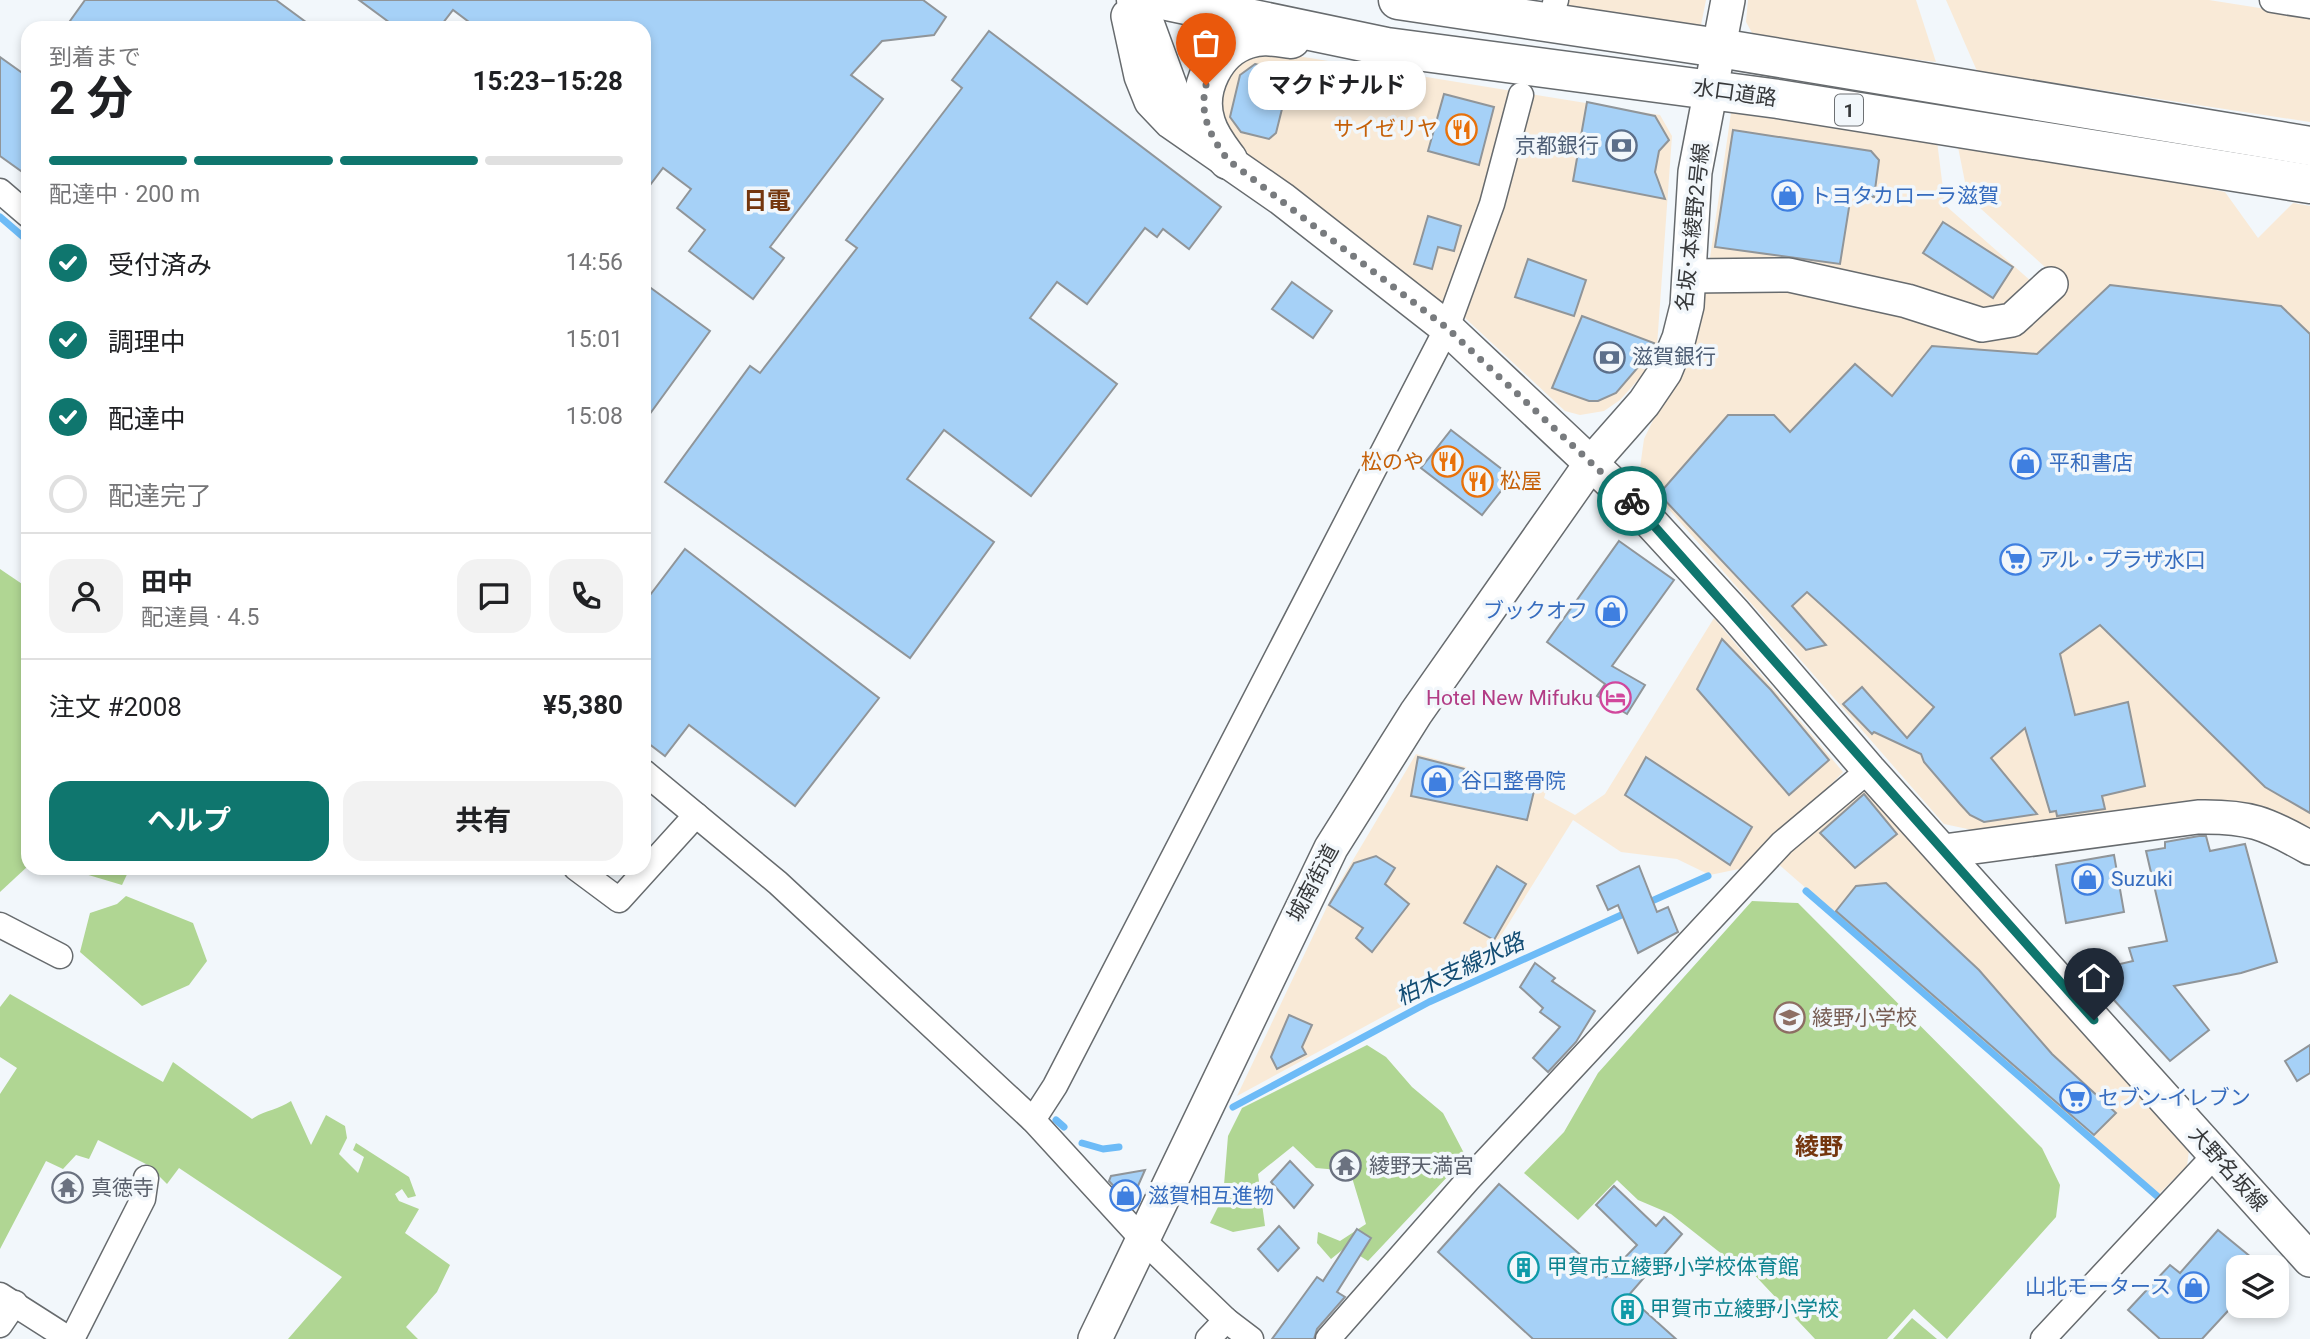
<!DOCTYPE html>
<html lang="ja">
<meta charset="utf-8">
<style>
:root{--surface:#fff;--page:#f2f2f2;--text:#202124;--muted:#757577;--line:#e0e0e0;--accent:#0f766e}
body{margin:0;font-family:Roboto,"Noto Sans JP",sans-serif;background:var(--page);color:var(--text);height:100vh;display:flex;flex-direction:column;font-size:26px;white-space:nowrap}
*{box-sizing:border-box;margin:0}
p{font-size:23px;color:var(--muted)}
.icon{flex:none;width:38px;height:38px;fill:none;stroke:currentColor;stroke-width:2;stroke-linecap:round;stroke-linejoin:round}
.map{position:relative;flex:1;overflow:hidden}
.side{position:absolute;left:21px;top:21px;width:630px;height:854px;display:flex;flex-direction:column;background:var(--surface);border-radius:21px;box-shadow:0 4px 10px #0003}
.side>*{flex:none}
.fabs{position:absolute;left:2226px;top:1255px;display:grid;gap:14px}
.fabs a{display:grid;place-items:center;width:63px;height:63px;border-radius:14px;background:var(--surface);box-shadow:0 4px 10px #0003;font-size:35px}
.pin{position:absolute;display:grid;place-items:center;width:60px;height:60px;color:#fff;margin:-72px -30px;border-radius:50% 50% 50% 0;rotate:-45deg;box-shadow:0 0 7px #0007}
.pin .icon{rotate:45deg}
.courier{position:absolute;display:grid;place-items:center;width:70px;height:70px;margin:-35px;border:5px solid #0f766e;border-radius:50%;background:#fff;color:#222;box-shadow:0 2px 9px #0007}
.bubble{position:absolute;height:49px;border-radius:21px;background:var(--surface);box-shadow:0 4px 10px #0003;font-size:23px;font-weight:700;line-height:49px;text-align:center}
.overview em{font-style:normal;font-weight:700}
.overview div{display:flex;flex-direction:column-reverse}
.overview{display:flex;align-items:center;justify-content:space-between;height:119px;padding:0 28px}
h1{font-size:46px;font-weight:700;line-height:52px}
.bar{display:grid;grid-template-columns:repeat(4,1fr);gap:10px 7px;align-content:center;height:84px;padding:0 28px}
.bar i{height:9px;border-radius:5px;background:var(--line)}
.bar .selected{background:var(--accent)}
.bar p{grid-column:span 4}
.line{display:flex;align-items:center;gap:18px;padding:0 28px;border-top:2px solid var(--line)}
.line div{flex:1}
.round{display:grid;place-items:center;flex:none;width:74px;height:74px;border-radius:21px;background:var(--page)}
ol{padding:0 28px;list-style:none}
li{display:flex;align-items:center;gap:21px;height:77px}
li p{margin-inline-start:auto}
li .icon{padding:7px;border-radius:50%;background:var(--accent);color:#fff;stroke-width:4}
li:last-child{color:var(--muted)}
li i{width:38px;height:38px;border:4px solid var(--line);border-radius:50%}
.primary-button{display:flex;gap:14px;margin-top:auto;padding:14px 28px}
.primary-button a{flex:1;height:80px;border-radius:21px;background:var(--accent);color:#fff;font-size:28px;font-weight:700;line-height:80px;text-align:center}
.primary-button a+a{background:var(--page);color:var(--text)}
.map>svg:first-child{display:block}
.commercial{fill:#f9ead7}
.green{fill:#b0d693}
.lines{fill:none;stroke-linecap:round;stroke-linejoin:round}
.stream{stroke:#6dbbf7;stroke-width:7}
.building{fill:#a6d1f7;stroke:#909599;stroke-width:2}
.street-casing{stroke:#676b6e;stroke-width:27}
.secondary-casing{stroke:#676b6e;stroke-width:36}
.highway-casing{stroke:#676b6e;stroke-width:41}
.street{stroke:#fff;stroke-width:24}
.secondary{stroke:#fff;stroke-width:33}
.highway{stroke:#fff;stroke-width:38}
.done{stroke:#787b7e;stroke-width:7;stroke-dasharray:0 12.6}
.route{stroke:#0f766e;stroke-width:9}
.labels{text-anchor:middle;stroke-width:7;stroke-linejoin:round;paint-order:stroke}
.shield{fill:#f2f7fb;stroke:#6e7174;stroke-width:2}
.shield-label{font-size:19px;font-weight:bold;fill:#36383a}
.street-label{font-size:21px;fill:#36383a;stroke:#f2f7fb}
.food-label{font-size:21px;fill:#c56008;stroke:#f2f7fb;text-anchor:end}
.service-label{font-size:21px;fill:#4e5e75;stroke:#f2f7fb;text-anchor:end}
.shop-label{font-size:21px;fill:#366cbe;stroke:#f2f7fb;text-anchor:start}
.hotel-label{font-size:21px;fill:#b23c85;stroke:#f2f7fb;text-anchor:end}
.education-label{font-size:21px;fill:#785e54;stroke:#f2f7fb;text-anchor:start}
.worship-label{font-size:21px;fill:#5b616d;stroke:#f2f7fb;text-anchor:start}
.culture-label{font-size:21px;fill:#0d838f;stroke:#f2f7fb;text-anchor:start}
.water-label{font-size:23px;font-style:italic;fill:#124c73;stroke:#f2f7fb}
.quarter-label{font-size:24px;font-weight:bold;fill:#74360e;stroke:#f2f7fb}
</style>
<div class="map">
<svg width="2310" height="1339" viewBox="0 0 2310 1339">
<rect width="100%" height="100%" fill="#f2f7fb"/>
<g class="commercial">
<polygon points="1567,0 1706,0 1701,25 1686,27 1565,5"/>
<polygon points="1748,0 1916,0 1936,62 1756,40 1746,22"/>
<polygon points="1946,0 2209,0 2310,16 2310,122 1977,71"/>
<polygon points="1254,49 1660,115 1672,136 1656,360 1620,400 1604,411 1580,415 1565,411 1463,316 1433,304 1229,150 1216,124 1221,78"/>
<polygon points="1731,113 1937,141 1945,205 2032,282 1997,313 1776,267 1710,258"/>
<polygon points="1958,147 2090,164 2225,192 2258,238 2293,203 2310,206 2310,831 2277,813 1977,831 1944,824 1639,475 1644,439 1678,368 1702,294 1711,285 1789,289 1980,336 2015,337 2068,288 1968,197"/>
<polygon points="1714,618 1843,772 1753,866 1710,875 1677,859 1621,852 1573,820 1482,966 1454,978 1237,1096 1334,892 1416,754 1547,788 1544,798 1575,815 1605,794"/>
<polygon points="1864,786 2189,1150 2187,1166 2158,1195 1777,863"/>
</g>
<g class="green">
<polygon points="0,569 28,588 28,866 0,892"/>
<polygon points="65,868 130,868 122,885"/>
<polygon points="126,896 193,923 207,961 189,985 142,1006 80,952 90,913 117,904"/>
<polygon points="1752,901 1798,903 2042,1148 2060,1185 2056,1217 1947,1339 1914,1309 1887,1339 1815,1339 1747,1267 1732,1262 1671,1214 1638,1200 1617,1180 1578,1220 1524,1173 1564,1132 1598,1073"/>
<path d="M10,994L163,1082L173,1062L252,1119C265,1110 278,1110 291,1101L311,1145L326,1115L345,1126L347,1138L339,1154L358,1173L364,1157L353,1150L356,1143L409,1177L416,1196L408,1198L402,1189L395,1194L399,1201L419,1209L405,1233L450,1265L437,1292L406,1327L418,1339H288L342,1277L179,1168L167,1184L148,1165L98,1140L89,1159L76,1155L63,1169L46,1161L0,1249V1094L17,1068L0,1057V1007Z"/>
<polygon points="1367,1045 1386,1057 1412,1087 1443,1113 1466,1157 1368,1261 1346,1247 1331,1259 1317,1243 1318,1232 1340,1241 1366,1224 1350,1171 1316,1168 1293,1146 1258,1174 1265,1226 1233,1232 1210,1223 1223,1197 1228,1136 1242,1108"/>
<polygon points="1912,1318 1937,1339 1893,1339"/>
</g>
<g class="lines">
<g class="stream">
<polyline points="0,217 28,241"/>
<polyline points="1806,891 2157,1196"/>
<polyline points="1645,904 1708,876"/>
<polyline points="1233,1107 1429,1002 1628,912"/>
<polyline points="1056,1120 1064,1127"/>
<polyline points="1082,1143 1103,1149 1119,1147"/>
</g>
</g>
<g class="building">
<polygon points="85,0 276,0 314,28 65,28"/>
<polygon points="359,0 923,0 946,17 934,35 882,41 851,75 883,99 770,247 784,258 753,299 689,251 705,230 677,208 691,189 663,168 644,193 644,28 477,28 453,10 439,28 397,28"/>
<polygon points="989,31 1221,207 1189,249 1163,229 1157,237 1145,228 1087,304 1057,282 1030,318 1117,384 1031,496 944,430 907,479 994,542 910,658 665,482 750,366 760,373 857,248 846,240 962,88 952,80"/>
<polygon points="0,57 28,77 28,176 0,156"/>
<polygon points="1255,64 1291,73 1276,133 1269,139 1241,132 1230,117 1240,75"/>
<polygon points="1444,94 1494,107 1479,165 1428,151"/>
<polygon points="1587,102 1655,116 1669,140 1659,151 1655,172 1665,199 1573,181"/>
<polygon points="1733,130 1871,151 1879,160 1874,197 1851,195 1840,264 1715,247"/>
<polygon points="1428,216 1461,226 1454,251 1438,247 1432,269 1414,264"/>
<polygon points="1943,222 2013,267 1993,298 1923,253"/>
<polygon points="1528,259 1586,280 1574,316 1515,297"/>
<polygon points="1292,282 1332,311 1313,338 1272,309"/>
<polygon points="644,283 710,331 644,422"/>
<polygon points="2110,285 2281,306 2310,334 2310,813 2265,787 2100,625 2060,654 2075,715 2128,702 2145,786 2102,796 2105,809 2057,816 2056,811 2050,812 2025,728 1991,758 2037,814 1984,822 1970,815 1960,804 1924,762 1921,754 1874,732 1872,734 1843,704 1862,687 1907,738 1934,707 1807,592 1792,606 1826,645 1806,650 1659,494 1728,415 1774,415 1790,432 1855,364 1892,396 1932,346 2037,354"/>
<polygon points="1582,316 1654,343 1645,367 1639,366 1616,393 1598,401 1589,401 1552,388"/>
<polygon points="1451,430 1512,477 1482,515 1421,468"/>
<polygon points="1619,541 1674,580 1612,666 1645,685 1627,714 1597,696 1605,684 1547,642"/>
<polygon points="685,549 879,698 795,806 689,725 665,756 644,740 644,603"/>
<polygon points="1722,639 1771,690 1829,760 1789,795 1697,689"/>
<polygon points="1418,757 1535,787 1527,820 1411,796"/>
<polygon points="1646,757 1752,827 1730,865 1625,795"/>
<polygon points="1864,794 1897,834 1855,868 1820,833"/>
<polygon points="2199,836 2206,836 2210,851 2245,844 2277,962 2241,973 2174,986 2209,1030 2170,1061 2113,999 2104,1002 2081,973 2133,961 2129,948 2167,941 2146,851 2165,848 2165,842"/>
<polygon points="2114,855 2124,912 2066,923 2056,865"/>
<polygon points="1376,856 1395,868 1385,884 1409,904 1372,952 1356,938 1363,928 1329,905 1354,863"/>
<polygon points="1497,866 1526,884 1494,940 1464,923"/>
<polygon points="1639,866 1657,912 1668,907 1678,932 1638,953 1618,905 1608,910 1597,886"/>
<polygon points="1886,883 1979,970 2052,1054 2116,1113 2094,1135 1836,911 1856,886"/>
<polygon points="1535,963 1555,978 1552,981 1595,1011 1576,1042 1548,1072 1533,1058 1560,1027 1540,1012 1543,1008 1520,987"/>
<polygon points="1289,1015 1312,1025 1302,1047 1306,1054 1277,1069 1271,1057"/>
<polygon points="2310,1045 2310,1073 2297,1081 2285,1061"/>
<polygon points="1290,1161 1313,1185 1294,1208 1271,1182"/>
<polygon points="1145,1170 1130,1204 1109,1181 1111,1176"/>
<polygon points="1499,1184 1606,1277 1637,1245 1596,1205 1614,1186 1656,1226 1664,1217 1682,1234 1628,1296 1676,1339 1533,1339 1438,1252"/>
<polygon points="1279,1226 1299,1248 1278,1271 1258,1249"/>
<polygon points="1357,1229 1371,1238 1337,1292 1345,1297 1317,1329 1314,1339 1272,1339 1317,1277 1323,1281"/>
<polygon points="2218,1230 2263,1267 2238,1267 2238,1300 2202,1339 2160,1339 2128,1310 2170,1265 2180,1273"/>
</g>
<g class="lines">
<defs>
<g id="street">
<polyline points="2272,0 2310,6"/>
<polyline points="1555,3 1556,0"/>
<polyline points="0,191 28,215"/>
<polyline points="644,772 778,883 1033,1120 1143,1240 1226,1320 1251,1339"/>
<polyline points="576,868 619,900 696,815"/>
<polyline points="0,925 60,956"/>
<polyline points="1033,1120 1055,1086 1447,328 1492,204 1521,95"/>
<polyline points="0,1295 69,1339"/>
<polyline points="0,1325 15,1303"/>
<polyline points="72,1339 143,1199 146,1178"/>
<polyline points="1208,1339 1226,1320"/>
<polyline points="1328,1339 1468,1180 1782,843 1869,770"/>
<polyline points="2043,1339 2215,1155"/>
</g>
<g id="secondary">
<polyline points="1128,16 1141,76 1151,101 1171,122 1282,199 1447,328 1633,503 1735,614 1869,770 2310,1260"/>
<polyline points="1690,276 1789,275 1907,301 1982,325 2012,320 2051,284"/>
<path d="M1944,851L2198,817C2249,816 2266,823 2310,848"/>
<polyline points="1095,1339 1331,848 1416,713 1592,462 1644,403 1665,372 1679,338 1687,306 1695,172 1728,0"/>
</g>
<g id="highway">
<polyline points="1136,0 1177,112 1213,140"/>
<polyline points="1162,0 1387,47 1778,99 2310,184"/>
<polyline points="1398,0 1719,48 2310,146"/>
<path d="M1228,160C1219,148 1210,137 1206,123C1195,90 1215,49 1248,39C1262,34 1276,37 1291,39"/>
</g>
</defs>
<use href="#street" class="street-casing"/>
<use href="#secondary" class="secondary-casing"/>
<use href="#highway" class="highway-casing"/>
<use href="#street" class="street"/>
<use href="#secondary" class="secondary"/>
<use href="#highway" class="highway"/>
</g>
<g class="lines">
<path class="done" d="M1206,85C1199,115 1210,136 1228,160L1447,328L1632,501"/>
<polyline class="route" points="1632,501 2094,1020"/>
</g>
<defs>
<symbol id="restaurant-ring" viewBox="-11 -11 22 22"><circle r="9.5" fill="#f2f7fb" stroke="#e8710a" stroke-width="1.5"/><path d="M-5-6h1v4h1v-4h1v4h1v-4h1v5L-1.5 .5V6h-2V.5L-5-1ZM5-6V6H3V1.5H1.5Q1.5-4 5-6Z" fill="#e8710a"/></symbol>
<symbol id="bank-ring" viewBox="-11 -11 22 22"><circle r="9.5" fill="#f2f7fb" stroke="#5c6f8a" stroke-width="1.5"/><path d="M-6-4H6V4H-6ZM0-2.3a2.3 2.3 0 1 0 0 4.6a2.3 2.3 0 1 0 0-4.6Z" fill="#5c6f8a"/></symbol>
<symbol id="shop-ring" viewBox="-11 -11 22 22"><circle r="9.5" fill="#f2f7fb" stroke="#3f7fe0" stroke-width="1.5"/><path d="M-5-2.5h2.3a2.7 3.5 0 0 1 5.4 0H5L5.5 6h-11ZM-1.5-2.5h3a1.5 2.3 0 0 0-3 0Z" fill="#3f7fe0"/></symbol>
<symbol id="supermarket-ring" viewBox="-11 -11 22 22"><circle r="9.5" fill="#f2f7fb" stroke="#3f7fe0" stroke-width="1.5"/><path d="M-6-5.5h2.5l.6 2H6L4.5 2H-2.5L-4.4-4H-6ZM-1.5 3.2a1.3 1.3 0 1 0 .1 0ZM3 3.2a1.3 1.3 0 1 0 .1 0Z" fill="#3f7fe0"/></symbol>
<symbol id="hotel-ring" viewBox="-11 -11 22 22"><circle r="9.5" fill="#f2f7fb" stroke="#d1479c" stroke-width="1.5"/><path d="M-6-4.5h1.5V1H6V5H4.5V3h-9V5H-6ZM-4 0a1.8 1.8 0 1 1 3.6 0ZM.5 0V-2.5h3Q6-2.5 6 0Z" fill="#d1479c"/></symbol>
<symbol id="school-ring" viewBox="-11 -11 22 22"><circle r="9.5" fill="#f2f7fb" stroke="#8d6e63" stroke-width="1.5"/><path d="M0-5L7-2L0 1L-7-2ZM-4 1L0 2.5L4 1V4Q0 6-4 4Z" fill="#8d6e63"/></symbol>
<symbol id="temple-ring" viewBox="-11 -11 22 22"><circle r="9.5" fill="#f2f7fb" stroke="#6b7280" stroke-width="1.5"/><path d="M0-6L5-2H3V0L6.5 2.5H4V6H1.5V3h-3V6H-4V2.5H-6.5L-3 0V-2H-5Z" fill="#6b7280"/></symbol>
<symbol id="building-ring" viewBox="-11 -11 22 22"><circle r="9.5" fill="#f2f7fb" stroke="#0f9aa8" stroke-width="1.5"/><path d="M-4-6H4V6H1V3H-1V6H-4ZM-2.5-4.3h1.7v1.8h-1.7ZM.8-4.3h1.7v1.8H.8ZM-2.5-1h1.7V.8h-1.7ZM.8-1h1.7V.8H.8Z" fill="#0f9aa8"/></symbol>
</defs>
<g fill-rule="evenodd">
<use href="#restaurant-ring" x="1444" y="112" width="35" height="35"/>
<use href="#bank-ring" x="1604" y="128" width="35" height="35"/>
<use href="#shop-ring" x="1770" y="178" width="35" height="35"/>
<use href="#bank-ring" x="1592" y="340" width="35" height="35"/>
<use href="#restaurant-ring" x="1430" y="444" width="35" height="35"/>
<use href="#shop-ring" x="2008" y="446" width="35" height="35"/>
<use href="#restaurant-ring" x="1460" y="464" width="35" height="35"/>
<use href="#supermarket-ring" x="1998" y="542" width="35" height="35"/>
<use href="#shop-ring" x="1594" y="594" width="35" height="35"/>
<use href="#hotel-ring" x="1598" y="680" width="35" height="35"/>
<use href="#shop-ring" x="1420" y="764" width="35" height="35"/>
<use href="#shop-ring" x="2070" y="862" width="35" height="35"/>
<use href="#school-ring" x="1772" y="1000" width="35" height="35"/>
<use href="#supermarket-ring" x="2058" y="1080" width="35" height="35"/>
<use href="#temple-ring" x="1328" y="1148" width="35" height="35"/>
<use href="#temple-ring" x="50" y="1170" width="35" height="35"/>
<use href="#shop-ring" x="1108" y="1178" width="35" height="35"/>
<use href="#building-ring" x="1506" y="1250" width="35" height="35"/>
<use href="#shop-ring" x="2176" y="1270" width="35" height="35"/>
<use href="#building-ring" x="1610" y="1292" width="35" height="35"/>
</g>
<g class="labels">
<rect class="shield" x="1835" y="94.5" width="28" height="31" rx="5"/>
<g class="shield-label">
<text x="1849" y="117">1</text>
</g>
<g class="street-label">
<text transform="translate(1735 93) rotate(8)" y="7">水口道路</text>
<text transform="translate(1693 227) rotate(-84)" y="7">名坂･本綾野2号線</text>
<text transform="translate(1313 883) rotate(-62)" y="7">城南街道</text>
<text transform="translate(2228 1169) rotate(48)" y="7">大野名坂線</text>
</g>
<g class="food-label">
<text x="1438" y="136">サイゼリヤ</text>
<text x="1424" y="469">松のや</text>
<text x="1500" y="488" text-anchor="start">松屋</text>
</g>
<g class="service-label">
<text x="1599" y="153">京都銀行</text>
<text x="1632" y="364" text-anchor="start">滋賀銀行</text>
</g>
<g class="shop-label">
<text x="1810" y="203">トヨタカローラ滋賀</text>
<text x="2049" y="470">平和書店</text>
<text x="2038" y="567">アル・プラザ水口</text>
<text x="1588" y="618" text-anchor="end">ブックオフ</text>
<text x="1461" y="788">谷口整骨院</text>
<text x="2111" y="886">Suzuki</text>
<text x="2098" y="1105">セブン-イレブン</text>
<text x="1148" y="1203">滋賀相互進物</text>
<text x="2171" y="1294" text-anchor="end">山北モータース</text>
</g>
<g class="hotel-label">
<text x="1593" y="705">Hotel New Mifuku</text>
</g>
<g class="education-label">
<text x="1812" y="1025">綾野小学校</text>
</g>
<g class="worship-label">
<text x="1369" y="1173">綾野天満宮</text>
<text x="91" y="1195">真徳寺</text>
</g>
<g class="culture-label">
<text x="1547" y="1274">甲賀市立綾野小学校体育館</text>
<text x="1650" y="1316">甲賀市立綾野小学校</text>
</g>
<g class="water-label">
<text transform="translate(1460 969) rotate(-25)" y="8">柏木支線水路</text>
</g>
<g class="quarter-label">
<text x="767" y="209">日電</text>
<text x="1819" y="1155">綾野</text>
</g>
</g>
</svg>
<div class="fabs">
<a><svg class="icon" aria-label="layers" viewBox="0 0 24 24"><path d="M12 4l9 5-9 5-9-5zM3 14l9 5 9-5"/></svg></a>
</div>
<div class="pin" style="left:1206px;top:85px;background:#ea580c"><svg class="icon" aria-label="bag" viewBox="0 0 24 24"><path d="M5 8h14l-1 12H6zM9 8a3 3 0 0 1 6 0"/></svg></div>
<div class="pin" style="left:2094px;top:1020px;background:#1f2937"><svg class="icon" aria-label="home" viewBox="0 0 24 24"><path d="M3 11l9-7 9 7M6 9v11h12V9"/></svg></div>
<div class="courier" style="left:1632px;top:501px"><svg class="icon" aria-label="bike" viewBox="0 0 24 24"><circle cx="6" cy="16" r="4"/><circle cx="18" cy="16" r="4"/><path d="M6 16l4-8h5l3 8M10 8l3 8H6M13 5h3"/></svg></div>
<div class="bubble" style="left:1248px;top:61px;width:178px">マクドナルド</div>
<section class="side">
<div class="overview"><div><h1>2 分</h1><p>到着まで</p></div><em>15:23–15:28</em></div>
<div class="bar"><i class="selected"></i><i class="selected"></i><i class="selected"></i><i></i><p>配達中 · 200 m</p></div>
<ol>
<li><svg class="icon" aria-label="check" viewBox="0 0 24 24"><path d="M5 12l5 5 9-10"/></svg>受付済み<p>14:56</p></li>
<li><svg class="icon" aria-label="check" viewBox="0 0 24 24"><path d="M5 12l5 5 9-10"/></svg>調理中<p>15:01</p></li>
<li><svg class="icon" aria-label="check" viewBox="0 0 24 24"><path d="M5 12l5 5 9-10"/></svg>配達中<p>15:08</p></li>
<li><i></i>配達完了</li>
</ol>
<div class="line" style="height:126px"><a class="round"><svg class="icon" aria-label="person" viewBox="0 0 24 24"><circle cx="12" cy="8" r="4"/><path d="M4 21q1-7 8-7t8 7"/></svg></a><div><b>田中</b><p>配達員 · 4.5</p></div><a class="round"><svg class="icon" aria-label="chat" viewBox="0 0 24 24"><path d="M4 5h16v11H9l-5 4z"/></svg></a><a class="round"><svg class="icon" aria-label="phone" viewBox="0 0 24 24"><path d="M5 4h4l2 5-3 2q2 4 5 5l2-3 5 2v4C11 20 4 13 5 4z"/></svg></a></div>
<div class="line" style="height:91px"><div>注文 #2008</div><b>¥5,380</b></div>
<div class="primary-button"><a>ヘルプ</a><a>共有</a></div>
</section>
</div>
